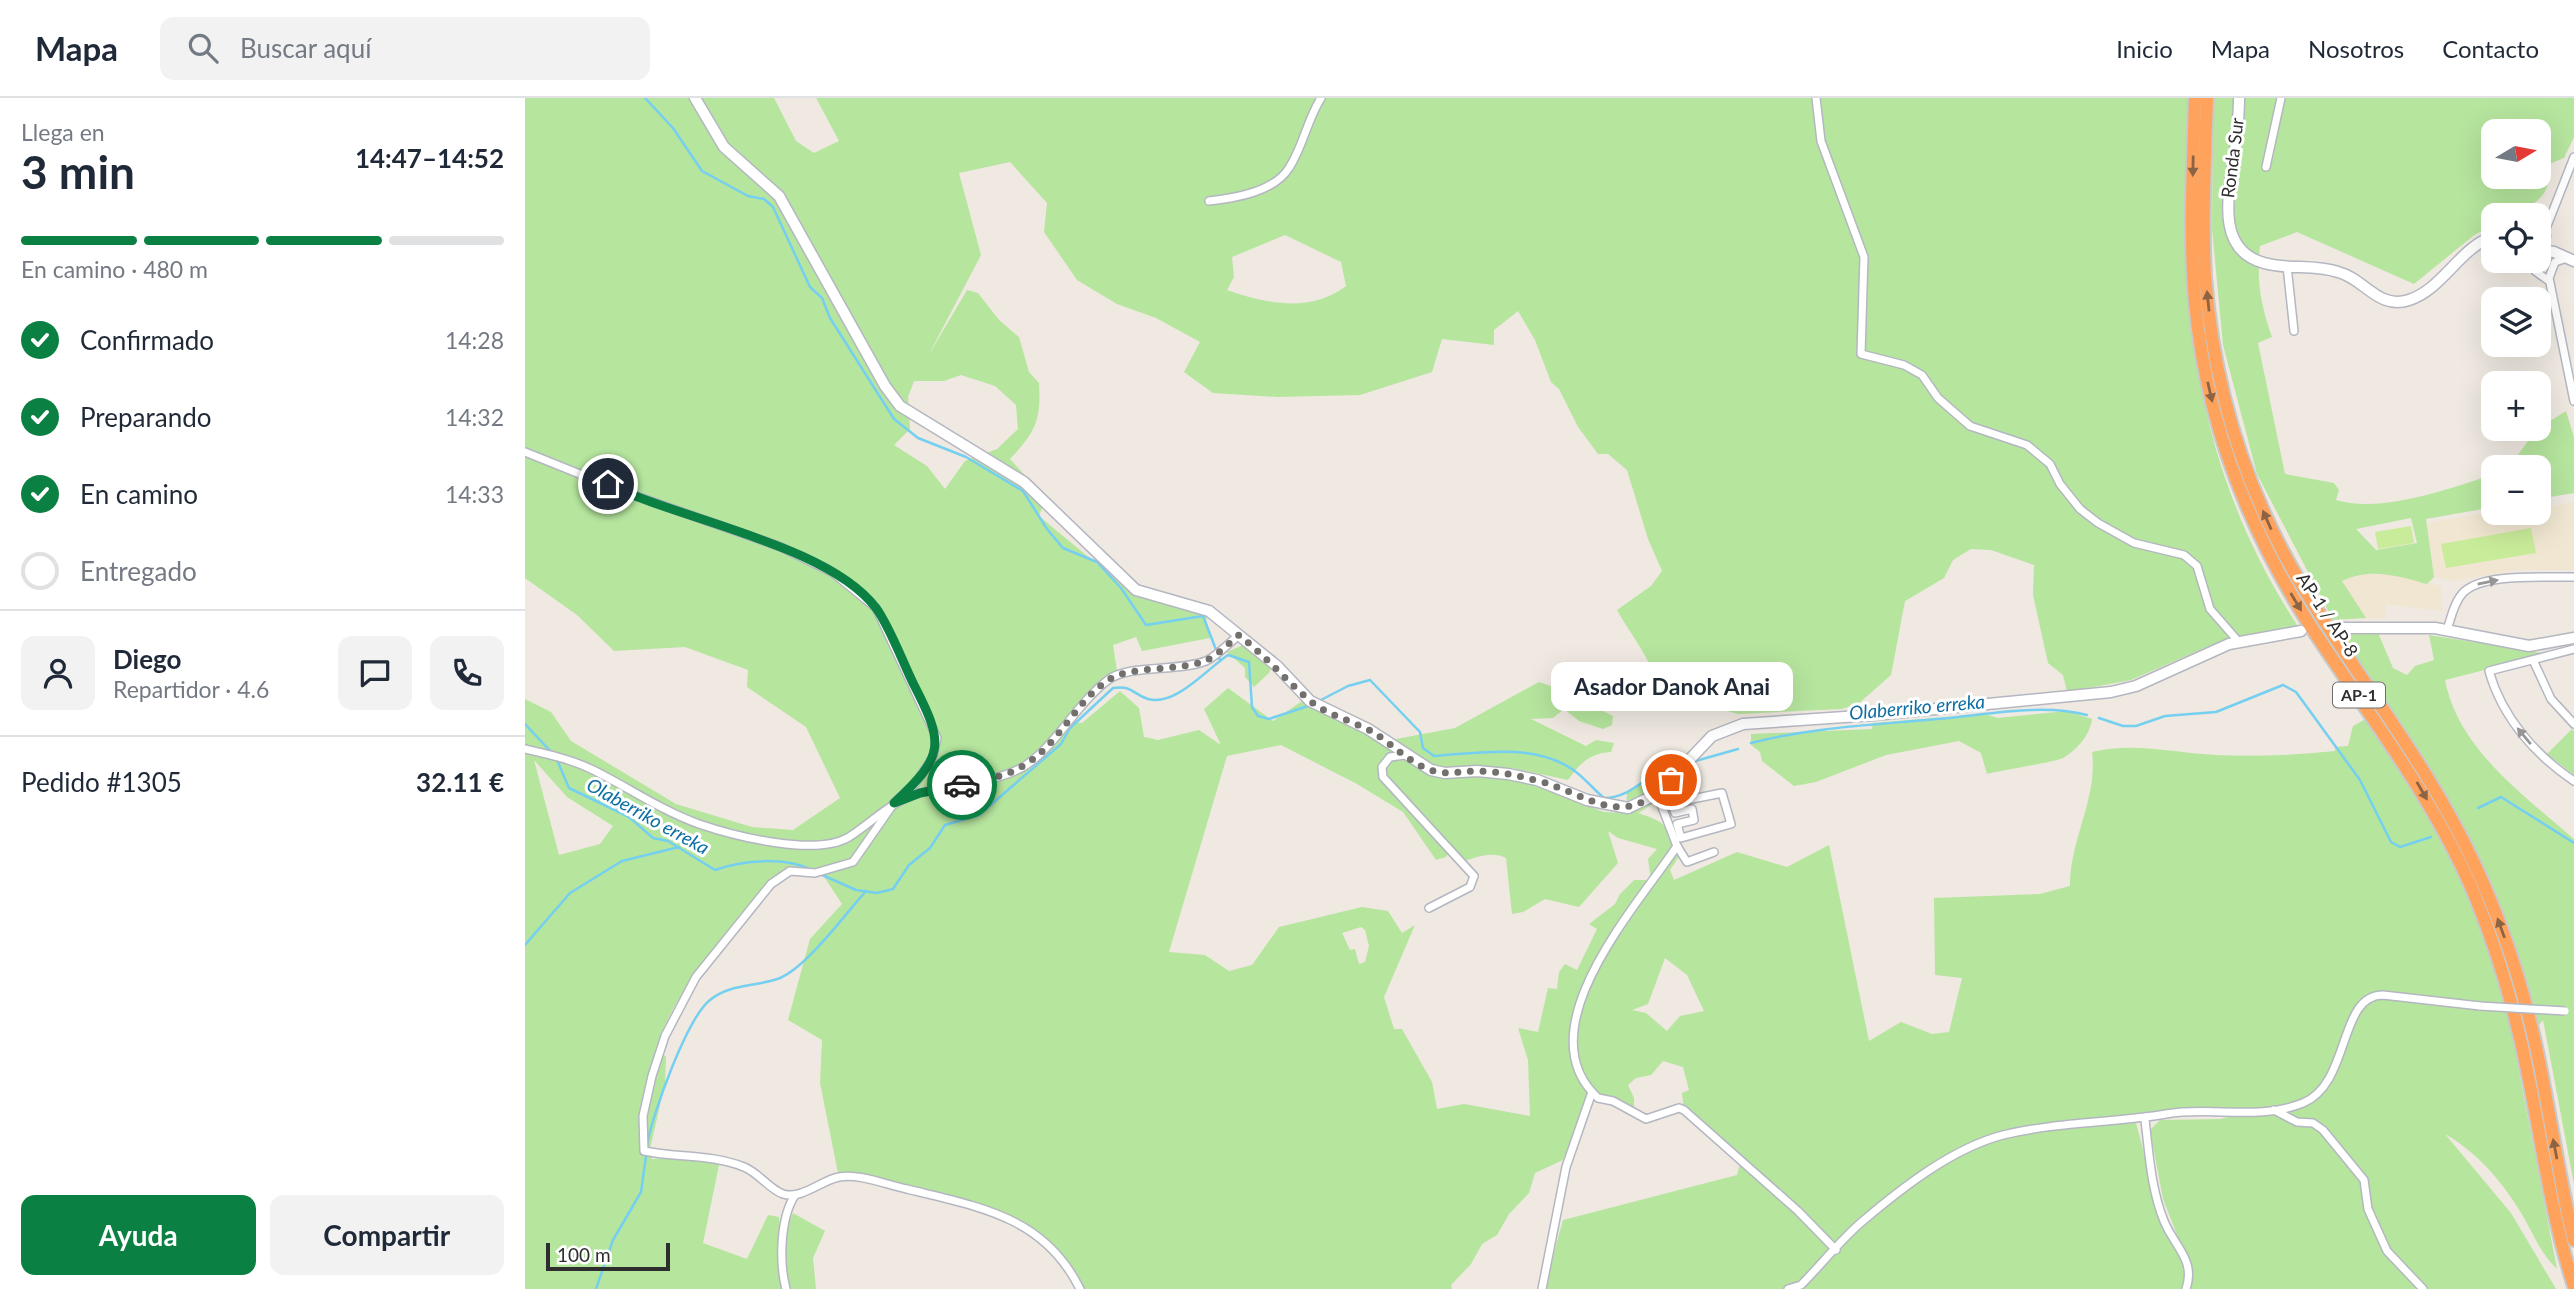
<!DOCTYPE html>
<html lang="es">
<meta charset="utf-8">
<style>
:root{--surface:#fff;--page:#f2f2f3;--text:#1f2937;--muted:#747a83;--line:#e0e1e3;--accent:#0b8043}
body{margin:0;font-family:Lato,sans-serif;background:var(--page);color:var(--text);height:100vh;display:flex;flex-direction:column;font-size:26px;white-space:nowrap}
*{box-sizing:border-box;margin:0}
p{font-size:23px;color:var(--muted)}
.icon{flex:none;width:38px;height:38px;fill:none;stroke:currentColor;stroke-width:2;stroke-linecap:round;stroke-linejoin:round}
.map{position:relative;flex:1;overflow:hidden}
.sheet{display:flex;flex-direction:column;background:var(--surface);width:525px}
.sheet>*{flex:none}
.needle{width:46px;rotate:80deg}
.buttons{position:absolute;left:1956px;top:21px;display:grid;gap:14px}
.buttons a{display:grid;place-items:center;width:70px;height:70px;border-radius:14px;background:var(--surface);box-shadow:0 7px 28px #0002;font-size:35px}
.scale{position:absolute;left:21px;bottom:18px;width:124px;box-sizing:border-box;padding-left:7px;border:4px solid #2e2e2e;border-top:0;font-size:19px;line-height:24px;white-space:nowrap;color:#2e2e2e;-webkit-text-stroke:5px #fff;paint-order:stroke}
.pin{position:absolute;display:grid;place-items:center;width:60px;height:60px;color:#fff;margin:-30px;border:4px solid #fff;border-radius:50%;box-shadow:0 2px 7px #0007}
.courier{position:absolute;display:grid;place-items:center;width:70px;height:70px;margin:-35px;border:5px solid #0b8043;border-radius:50%;background:#fff;color:#222;box-shadow:0 2px 9px #0007}
.bubble{position:absolute;height:49px;border-radius:14px;background:var(--surface);box-shadow:0 7px 28px #0002;font-size:23px;font-weight:700;line-height:49px;text-align:center}
.summary em{font-style:normal;font-weight:700}
.summary div{display:flex;flex-direction:column-reverse}
.summary{display:flex;align-items:center;justify-content:space-between;height:119px;padding:0 21px}
h1{font-size:46px;font-weight:700;line-height:52px}
.bar{display:grid;grid-template-columns:repeat(4,1fr);gap:10px 7px;align-content:center;height:84px;padding:0 21px}
.bar i{height:9px;border-radius:5px;background:var(--line)}
.bar .current{background:var(--accent)}
.bar p{grid-column:span 4}
.line{display:flex;align-items:center;gap:18px;padding:0 21px;border-top:2px solid var(--line)}
.line div{flex:1}
.round{display:grid;place-items:center;flex:none;width:74px;height:74px;border-radius:14px;background:var(--page)}
ol{padding:0 21px;list-style:none}
li{display:flex;align-items:center;gap:21px;height:77px}
li p{margin-inline-start:auto}
li .icon{padding:7px;border-radius:50%;background:var(--accent);color:#fff;stroke-width:4}
li:last-child{color:var(--muted)}
li i{width:38px;height:38px;border:4px solid var(--line);border-radius:50%}
.button{display:flex;gap:14px;margin-top:auto;padding:14px 21px}
.button a{flex:1;height:80px;border-radius:14px;background:var(--accent);color:#fff;font-size:28px;font-weight:700;line-height:80px;text-align:center}
.button a+a{background:var(--page);color:var(--text)}
header{display:flex;align-items:center;gap:42px;box-sizing:border-box;height:98px;padding:0 35px;background:var(--surface);border-bottom:2px solid var(--line)}
header strong{font-size:33px}
nav{display:flex;gap:38px;margin-inline-start:auto;font-size:24px}
.search{width:490px;height:63px;background:var(--page);display:flex;align-items:center;gap:18px;box-sizing:border-box;padding:0 24px;border-radius:14px;color:var(--muted);font-size:26px}
main{display:flex;flex:1;min-height:0}
.map>svg:first-child{display:block}
.education{fill:#f0e6d1}
.green{fill:#b6e59e;fill-rule:evenodd}
.pitch{fill:#c9ec9a}
.lines{fill:none;stroke-linecap:round;stroke-linejoin:round}
.stream{stroke:#75cff0;stroke-width:2.5}
.street-casing{stroke:#b4b7c1;stroke-width:10}
.secondary-casing{stroke:#b4b7c1;stroke-width:13}
.highway-casing{stroke:#c9c9c9;stroke-width:16}
.street{stroke:#fff;stroke-width:7}
.secondary{stroke:#fff;stroke-width:10}
.highway{stroke:#ffa35c;stroke-width:12}
.street-bridge-casing{stroke:#b4b7c1;stroke-width:10;stroke-linecap:butt}
.street-bridge{stroke:#fff;stroke-width:7}
.oneway{fill:#8c6343}
.oneway2{fill:#969696}
.done{stroke:#726f6d;stroke-width:7;stroke-dasharray:0 12.6}
.route{stroke:#0b8043;stroke-width:9}
.labels{text-anchor:middle;stroke-width:6;stroke-linejoin:round;paint-order:stroke}
.shield{fill:#fff;stroke:#6d6d6d;stroke-width:2}
.shield-label{font-size:16px;font-weight:bold;fill:#2e2e2e}
.street-label{font-size:18px;fill:#2e2e2e;stroke:#fff}
.water-label{font-size:19px;font-style:italic;fill:#0d6fa3;stroke:#fff}
</style>
<header>
<strong>Mapa</strong>
<div class="search"><svg class="icon" aria-label="search" viewBox="0 0 24 24"><circle cx="10" cy="10" r="6"/><path d="M15 15l6 6"/></svg>Buscar aquí</div>
<nav><a>Inicio</a><a>Mapa</a><a>Nosotros</a><a>Contacto</a></nav>
</header>
<main>
<section class="sheet">
<div class="summary"><div><h1>3 min</h1><p>Llega en</p></div><em>14:47–14:52</em></div>
<div class="bar"><i class="current"></i><i class="current"></i><i class="current"></i><i></i><p>En camino · 480 m</p></div>
<ol>
<li><svg class="icon" aria-label="check" viewBox="0 0 24 24"><path d="M5 12l5 5 9-10"/></svg>Confirmado<p>14:28</p></li>
<li><svg class="icon" aria-label="check" viewBox="0 0 24 24"><path d="M5 12l5 5 9-10"/></svg>Preparando<p>14:32</p></li>
<li><svg class="icon" aria-label="check" viewBox="0 0 24 24"><path d="M5 12l5 5 9-10"/></svg>En camino<p>14:33</p></li>
<li><i></i>Entregado</li>
</ol>
<div class="line" style="height:126px"><a class="round"><svg class="icon" aria-label="person" viewBox="0 0 24 24"><circle cx="12" cy="8" r="4"/><path d="M4 21q1-7 8-7t8 7"/></svg></a><div><b>Diego</b><p>Repartidor · 4.6</p></div><a class="round"><svg class="icon" aria-label="chat" viewBox="0 0 24 24"><path d="M4 5h16v11H9l-5 4z"/></svg></a><a class="round"><svg class="icon" aria-label="phone" viewBox="0 0 24 24"><path d="M5 4h4l2 5-3 2q2 4 5 5l2-3 5 2v4C11 20 4 13 5 4z"/></svg></a></div>
<div class="line" style="height:91px"><div>Pedido #1305</div><b>32.11 €</b></div>
<div class="button"><a>Ayuda</a><a>Compartir</a></div>
</section>
<div class="map">
<svg width="2049" height="1191" viewBox="0 0 2049 1191">
<rect width="100%" height="100%" fill="#efe9e1"/>
<g class="education">
<polygon points="2049,404 2049,472 1994,472 1928,483 1909,479 1902,425 1969,413 2014,415 2014,411"/>
<polygon points="1833,475 1865,476 1916,488 1917,513 1861,506 1861,521 1841,520 1817,483"/>
</g>
<g class="green">
<path d="M0,0H249L271,43L289,55L314,43L291,0H1663C1652,193 1665,367 1776,533L1700,541L1606,582L1542,594L1538,577L1523,565L1508,497L1509,467L1466,452L1446,451L1428,462L1419,480L1380,503L1366,577L1333,606L1317,611L1213,616L1168,603L1171,578L1156,580L1127,572C1118,550 1104,534 1092,512L1126,488L1137,473L1123,441L1102,372L1083,356H1073L1053,329L1034,291L1026,284L1010,242L993,213L969,232V247L917,241L907,274L835,297L753,299L688,295L659,274L675,244L631,220L592,206L552,182L519,134L522,105L485,64L434,75L456,157L403,258L442,192L453,195L474,222L494,239L504,274L514,285C516,323 511,333 485,361L521,400L514,418L573,467L585,462L623,497L684,513L681,522L685,540L617,553L611,539L588,547L592,573L579,579L541,623L557,625L595,593L614,610L619,639L633,642L674,632L696,647L679,611L703,590L748,623L777,603L848,638L865,651L871,641L930,630L1014,584L1041,593L1060,582L1077,589L1072,610L1088,618L1087,627L1078,631L1054,623L1039,611L1028,620L1006,621L1061,648L1071,642L1089,645L1086,654C1065,655 1055,665 1043,682L987,670L988,680L1079,714L1101,715L1102,695L1139,668L1157,679V687C1141,690 1129,708 1113,715C1142,724 1143,729 1155,757L1145,772L1149,782L1212,754L1262,769L1304,747L1344,943L1376,924L1407,936L1424,934L1437,880L1410,877L1409,800L1515,796L1545,788C1545,741 1573,700 1567,654C1610,644 1647,655 1691,657C1731,659 1770,657 1810,653V649L1823,648L1828,628L1848,617L1811,533L1851,530L1868,570L1882,577L1890,568L1909,562L1904,537L2023,556L1920,582C1933,651 2000,698 2049,741V1086L2018,922L1991,958L2032,1171C2013,1153 2007,1131 1993,1110C1975,1081 1950,1053 1920,1036L1986,1115L2031,1191H1019L1038,1122L1212,1077L1216,1062L1159,1012L1157,995L1164,992L1158,969L1138,963L1126,977L1111,980L1103,987L1109,1000V1013L1090,1000L1065,994L1038,1062L1010,1075L1004,1095L984,1116L972,1137L957,1146L946,1166L926,1187L927,1191H556L541,1168L506,1131L425,1100L314,1080L295,985L297,942L263,922L285,841L317,806L296,774L264,771C212,827 152,881 129,956L141,958L140,985L125,1051L127,1061L166,1059L194,1067L178,1145L222,1161L243,1117L254,1119L259,1191H0V601L26,614L46,643L151,706L227,729L268,732L315,700L281,629L222,589L223,572L160,549L89,553L52,517L0,480ZM760,137L816,164L821,188C786,215 741,206 702,192L709,179L707,159ZM436,277L470,288L491,307L493,331L472,351L440,363L420,391L402,368L369,347L385,331L383,299L389,283H419ZM756,647L832,686L878,714L911,762L921,759L927,751L937,764C951,759 967,753 981,760L987,816L998,814L1020,801L1054,809L1093,765L1083,733L1093,740L1132,751L1123,761L1126,782H1109L1095,796L1090,806L1064,826L1072,831L1052,872L1040,866L1034,874L1032,891L1023,890L1013,934L993,930L1003,962L1005,1018L939,1006L912,1011L907,984L877,931H869L859,899L890,827L877,835L863,813L837,809L754,829L727,867L704,873L680,857L644,854L702,658ZM9,662L42,699L88,728L75,746L34,757ZM836,829L840,832L844,848L840,864L834,866L830,851L825,852L817,835ZM1140,860L1162,877L1179,913L1155,918L1142,933L1121,915L1107,912L1123,906ZM1687,1010L1716,1016L1695,1021L1635,1022L1625,1032L1638,1101L1663,1165L1631,1100L1611,1025L1541,1028L1616,1015Z"/>
<path d="M1688,0H2049V39L2039,60L2024,66C2023,73 2024,82 2022,89C2016,108 1986,117 1969,117V126L1948,138L1889,186L1772,134L1735,148C1731,182 1736,208 1747,239L1733,245L1760,376L1809,385L1814,392L1811,402C1855,416 1927,390 1969,376V409L1901,421L1909,479L1902,486C1873,478 1845,469 1817,483L1841,520L1808,522L1732,376L1698,247L1687,131ZM1969,33H2014V79H1969ZM1886,420L1892,445L1851,452L1831,431Z"/>
<polygon points="2041,313 2049,339 2049,395 2014,401 2014,369 1984,369 2012,331"/>
<polygon points="725,544 751,558 744,575 729,589 720,579 720,570 702,554"/>
<path d="M1542,613L1567,621C1565,637 1552,652 1538,660C1534,663 1474,673 1462,676L1456,655L1434,643L1361,657L1291,684L1269,688L1237,663L1235,654L1226,647V636L1347,631L1348,625L1459,616L1473,620Z"/>
<polygon points="2047,631 2049,633 2049,677 2022,656"/>
<path d="M268,1115L300,1133L288,1160L291,1191H264C260,1166 257,1138 268,1115Z"/>
</g>
<g class="pitch">
<polygon points="1886,428 1889,445 1853,451 1850,434"/>
<polygon points="2006,430 2011,455 1921,470 1916,446"/>
</g>
<g class="lines">
<g class="stream">
<polyline points="120,0 148,30 177,73 223,98 239,101 248,109 285,189 297,200 305,220 369,321 393,340 441,359 498,393 522,431 538,450 572,464 596,490 621,527 678,518 695,562"/>
<path d="M792,604L823,588L845,582L895,634L898,650L909,658C953,655 1007,645 1047,671C1060,680 1068,691 1079,700C1111,700 1125,669 1157,665"/>
<polyline points="1574,620 1598,628 1611,628 1640,618 1691,614 1758,587 1771,594 1835,682 1866,744 1875,749 1906,739"/>
<polyline points="0,626 28,656"/>
<path d="M1226,645C1287,629 1350,627 1412,621C1461,617 1515,605 1562,617"/>
<path d="M32,662L44,690L104,719L128,740L143,743L190,772C218,762 261,758 289,773"/>
<polyline points="1167,664 1213,651"/>
<polyline points="1953,710 1976,699 2049,745"/>
<path d="M295,776L331,792L352,795L368,791L384,767L405,750L420,727L454,717L536,646L545,630L588,590C608,587 607,596 623,601C650,609 683,570 703,557L724,564L727,609L733,618L744,621L786,607"/>
<polyline points="0,847 45,795 97,763 154,749"/>
<path d="M122,1047C127,1017 162,920 185,902C206,885 232,889 255,880C282,869 321,815 341,793"/>
<polyline points="71,1191 88,1142 116,1094 121,1058"/>
</g>
<defs>
<g id="street">
<polyline points="1291,0 1296,43 1339,159 1336,256 1379,267 1397,277 1413,300 1445,328 1502,347 1525,366 1535,386 1555,411 1573,425 1609,445 1659,457 1672,468 1685,511 1713,543"/>
<polyline points="1741,69 1756,0"/>
<path d="M684,103C710,100 749,94 764,70C778,49 782,22 796,0"/>
<polyline points="2020,133 2049,59"/>
<polyline points="2042,160 2030,164 2024,180 2049,303"/>
<polyline points="2006,163 2010,173 2024,183"/>
<polyline points="1762,168 1769,233"/>
<path d="M0,354L97,393L256,449L307,474L351,510L412,640L408,659L390,686L369,705L328,764L290,775L265,773L246,786L171,879L140,938L127,978L118,1018L119,1053C152,1060 187,1056 219,1069C234,1075 244,1091 258,1096C276,1102 297,1082 314,1079C334,1075 362,1087 382,1091C454,1109 519,1118 555,1191"/>
<path d="M1922,532C1926,520 1929,505 1937,496C1955,474 2022,480 2049,479"/>
<path d="M2049,551L1964,573C1977,619 2010,657 2049,683"/>
<polyline points="2008,562 2026,601 2049,626"/>
<path d="M0,651C22,656 45,661 66,671C103,689 135,712 174,726C209,738 291,759 324,739C349,723 366,703 395,695C428,686 467,686 498,669C529,651 551,606 583,582C604,566 653,574 681,563C692,558 704,545 714,537"/>
<polyline points="880,657 865,659 857,669 858,679 949,778 945,789 904,810"/>
<polygon points="1197,695 1206,726 1156,740 1152,726 1169,722 1167,711 1150,715 1147,705"/>
<polyline points="1132,696 1152,748 1162,764 1189,754"/>
<path d="M1152,748C1113,807 998,932 1073,1000L1088,1003L1121,1021L1154,1010L1159,1012L1273,1113L1311,1152"/>
<polyline points="1749,1012 1772,1024 1788,1025 1798,1032 1839,1082 1843,1111 1862,1153 1898,1191"/>
<path d="M1620,1022C1624,1055 1626,1091 1639,1123C1649,1148 1671,1162 1661,1191"/>
<path d="M261,1191C254,1164 255,1120 270,1097"/>
<polyline points="1017,1191 1041,1069 1067,994"/>
<path d="M1263,1191L1276,1187C1297,1166 1316,1141 1339,1122C1378,1089 1428,1050 1478,1037C1531,1024 1588,1025 1641,1016C1687,1008 1733,1023 1778,1005C1826,985 1813,897 1858,897L1955,908"/>
</g>
<g id="secondary">
<polyline points="170,0 199,49 254,98 360,288 375,308 499,384 611,492 684,513 752,568 785,603 843,631 906,672 920,675 952,673 983,676 1012,682 1062,702 1103,710 1132,696 1187,638 1218,626 1349,617 1586,594 1611,588 1704,546 1776,533"/>
<path d="M1714,0C1714,18 1712,36 1710,53C1705,91 1688,151 1739,165C1763,172 1789,166 1813,174C1840,181 1853,212 1884,202C1918,191 1935,149 1969,138"/>
<polyline points="2014,124 2020,138 2014,151"/>
<polyline points="2014,152 2029,154 2049,163"/>
<polyline points="1812,530 1910,530 2004,548 2049,540"/>
</g>
<g id="highway">
<path d="M1670,0C1668,68 1664,136 1670,204C1680,317 1721,425 1781,521C1840,613 1908,697 1950,798C1974,857 1992,919 2004,982C2018,1051 2027,1121 2049,1188"/>
<path d="M1682,0C1680,59 1677,119 1680,178C1688,287 1720,392 1776,486C1832,580 1901,663 1948,763C1976,822 1997,885 2011,949C2025,1013 2033,1078 2049,1142"/>
</g>
</defs>
<use href="#street" class="street-casing"/>
<use href="#secondary" class="secondary-casing"/>
<use href="#highway" class="highway-casing"/>
<use href="#street" class="street"/>
<use href="#secondary" class="secondary"/>
<use href="#highway" class="highway"/>
<defs>
<polyline id="street-bridge" points="1955,908 2040,913"/>
</defs>
<use href="#street-bridge" class="street-bridge-casing"/>
<use href="#street-bridge" class="street-bridge"/>
</g>
<defs><path id="oneway-solid" d="M-6-.8H1V-3.2L6.5 0L1 3.2V.8H-6Z" transform="scale(1.75)"/></defs>
<g class="oneway">
<use href="#oneway-solid" transform="translate(1668 68) rotate(91)"/>
<use href="#oneway-solid" transform="translate(1683 203) rotate(-96)"/>
<use href="#oneway-solid" transform="translate(1685 294) rotate(77)"/>
<use href="#oneway-solid" transform="translate(1742 422) rotate(-114)"/>
<use href="#oneway-solid" transform="translate(1771 504) rotate(59)"/>
<use href="#oneway-solid" transform="translate(1897 693) rotate(60)"/>
<use href="#oneway-solid" transform="translate(1976 830) rotate(-110)"/>
<use href="#oneway-solid" transform="translate(2030 1051) rotate(-101)"/>
</g>
<g class="oneway2">
<use href="#oneway-solid" transform="translate(1963 484) rotate(-11)"/>
<use href="#oneway-solid" transform="translate(1999 638) rotate(-130)"/>
</g>
<g class="lines">
<path class="done" d="M437,687C457,682 481,679 498,668C534,647 550,603 585,581C604,568 654,573 680,563C692,558 704,545 714,537C739,557 760,581 784,602C803,618 830,623 851,636C869,648 887,667 909,673C924,677 937,673 952,673C971,673 991,677 1010,682C1066,696 1096,735 1146,682"/>
<path class="route" d="M83,386C155,422 304,447 351,510C365,529 378,565 389,587C420,647 419,658 369,705L395,695L437,687"/>
</g>
<g class="labels">
<rect class="shield" x="1808" y="584.5" width="52" height="25" rx="5"/>
<g class="shield-label">
<text x="1834" y="603">AP-1</text>
</g>
<g class="street-label">
<text transform="translate(1708 60) rotate(-83)" y="6">Ronda Sur</text>
<text transform="translate(1802 517) rotate(57)" y="6">AP-1 / AP-8</text>
</g>
<g class="water-label">
<text transform="translate(1392 609) rotate(-5)" y="7">Olaberriko erreka</text>
<text transform="translate(123 718) rotate(29)" y="7">Olaberriko erreka</text>
</g>
</g>
</svg>
<div class="buttons">
<a><svg class="needle" viewBox="-14 -14 28 28"><path d="M0-13l5 13h-10z" fill="#e53935"/><path d="M0 13l5-13h-10z" fill="#747a83"/></svg></a>
<a><svg class="icon" aria-label="locate" viewBox="0 0 24 24"><circle cx="12" cy="12" r="6"/><path d="M12 2v4M12 18v4M2 12h4M18 12h4"/></svg></a>
<a><svg class="icon" aria-label="layers" viewBox="0 0 24 24"><path d="M12 4l9 5-9 5-9-5zM3 14l9 5 9-5"/></svg></a>
<a>+</a>
<a>−</a>
</div>
<div class="scale">100 m</div>
<div class="pin" style="left:1146px;top:682px;background:#ea580c"><svg class="icon" aria-label="bag" viewBox="0 0 24 24"><path d="M5 8h14l-1 12H6zM9 8a3 3 0 0 1 6 0"/></svg></div>
<div class="pin" style="left:83px;top:386px;background:#1f2937"><svg class="icon" aria-label="home" viewBox="0 0 24 24"><path d="M3 11l9-7 9 7M6 9v11h12V9"/></svg></div>
<div class="courier" style="left:437px;top:687px"><svg class="icon" aria-label="car" viewBox="0 0 24 24"><path d="M5 17H2v-5l4-1 3-4h7l3 4 3 1v5h-3M9 17h6M6 11h13"/><circle cx="7" cy="17" r="2"/><circle cx="17" cy="17" r="2"/></svg></div>
<div class="bubble" style="left:1026px;top:564px;width:242px">Asador Danok Anai</div>
</div>
</main>
